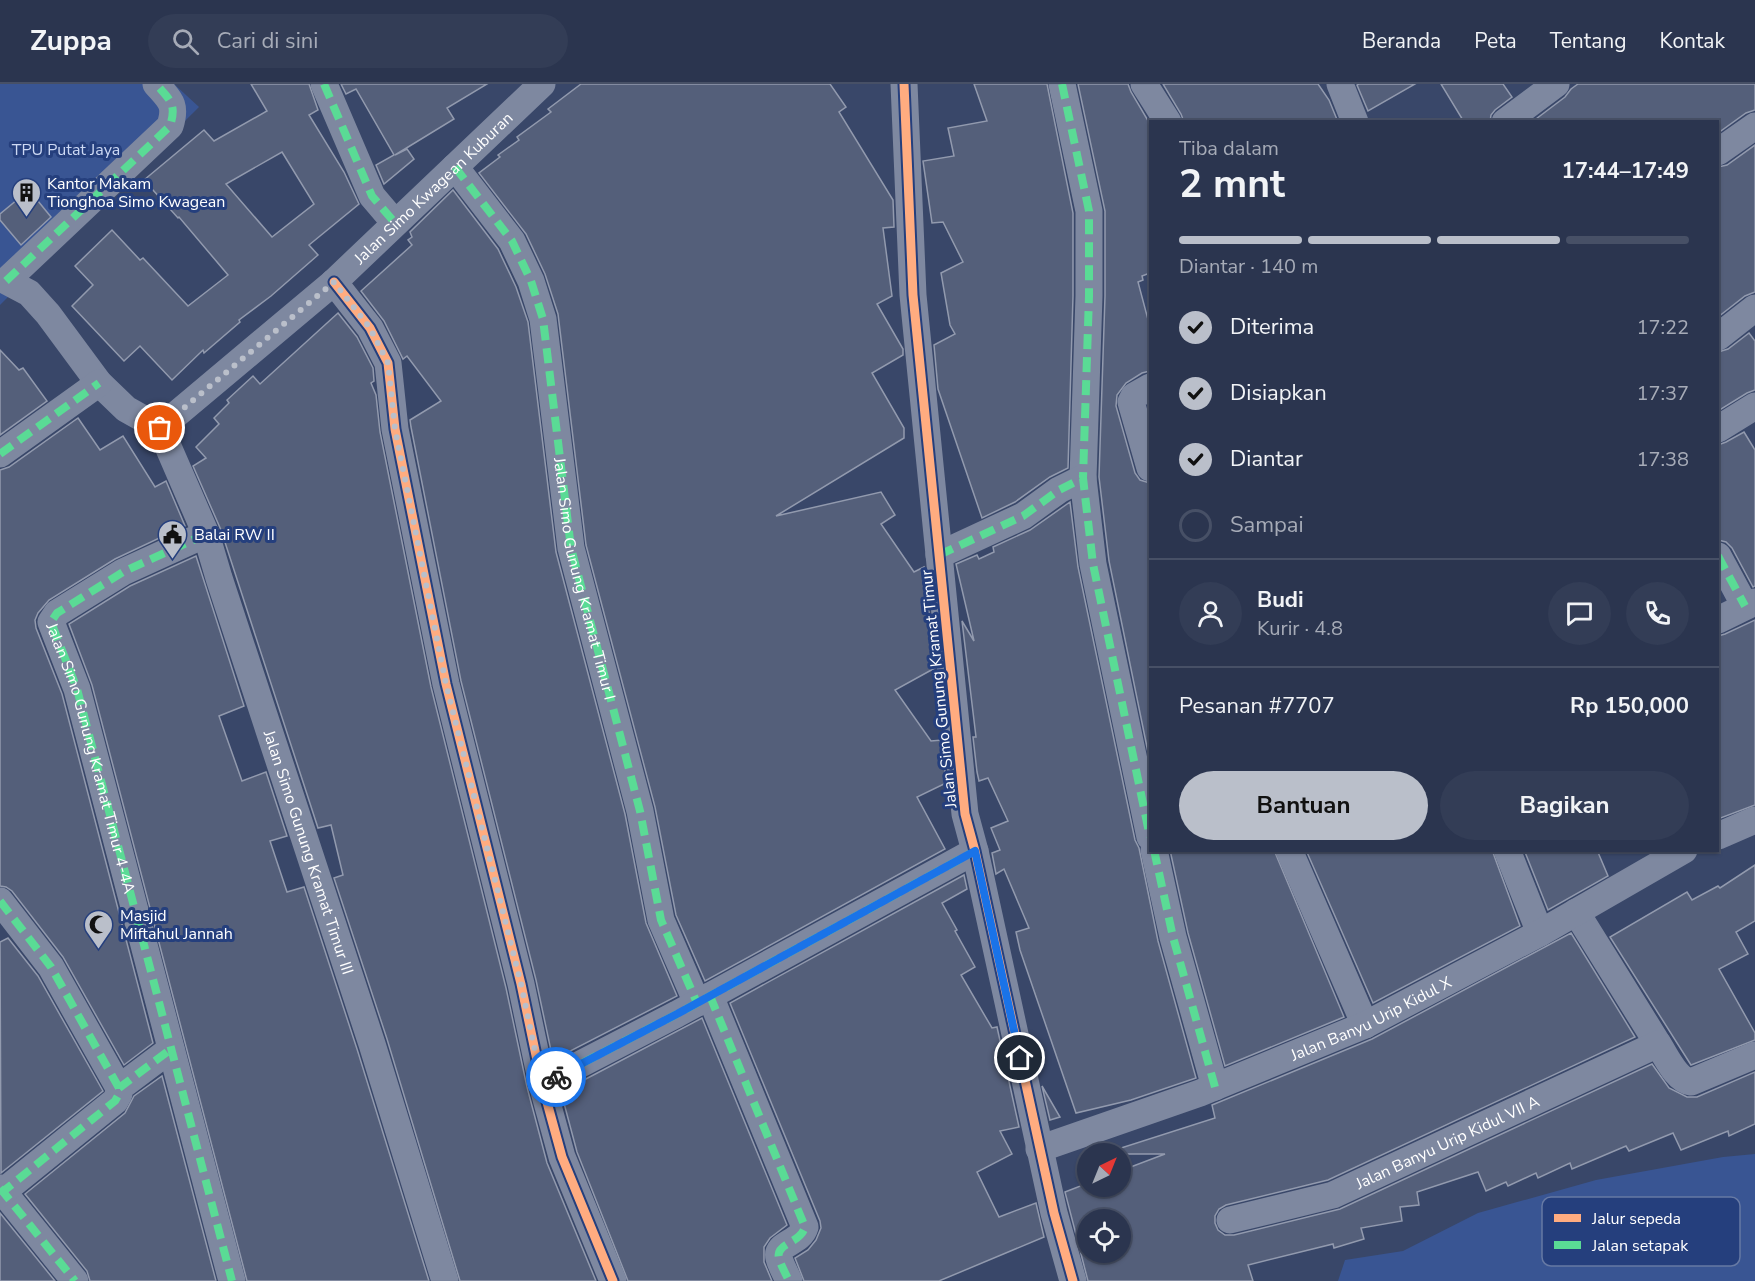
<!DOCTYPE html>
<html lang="id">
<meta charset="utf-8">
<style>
:root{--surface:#2b354f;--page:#333d56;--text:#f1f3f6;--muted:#a6abb7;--line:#475066;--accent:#babfca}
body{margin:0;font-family:"Nunito Sans",sans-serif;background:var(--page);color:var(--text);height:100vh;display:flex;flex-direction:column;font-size:22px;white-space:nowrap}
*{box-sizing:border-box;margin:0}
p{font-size:20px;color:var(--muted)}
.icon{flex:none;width:33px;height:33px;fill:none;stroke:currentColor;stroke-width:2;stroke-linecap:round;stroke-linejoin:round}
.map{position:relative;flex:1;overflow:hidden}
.drawer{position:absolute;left:1149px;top:36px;width:570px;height:732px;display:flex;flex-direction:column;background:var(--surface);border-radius:0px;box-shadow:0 2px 4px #0004,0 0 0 2px var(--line)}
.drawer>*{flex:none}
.needle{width:39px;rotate:43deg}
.controls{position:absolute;left:1077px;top:1059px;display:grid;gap:12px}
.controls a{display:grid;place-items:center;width:54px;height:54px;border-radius:50%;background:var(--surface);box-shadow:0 2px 4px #0004,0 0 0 2px var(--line);font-size:30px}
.pin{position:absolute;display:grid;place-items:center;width:51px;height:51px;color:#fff;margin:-26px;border:3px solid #fff;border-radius:50%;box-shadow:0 2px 6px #0007}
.courier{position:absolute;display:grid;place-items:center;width:60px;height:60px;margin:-30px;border:4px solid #1a73e8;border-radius:50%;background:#fff;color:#222;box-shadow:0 2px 8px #0007}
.head em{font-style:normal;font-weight:700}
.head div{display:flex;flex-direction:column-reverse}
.head{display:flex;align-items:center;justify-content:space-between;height:102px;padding:0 30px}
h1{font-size:39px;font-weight:700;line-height:45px}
.bar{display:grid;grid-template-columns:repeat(4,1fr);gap:9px 6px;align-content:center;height:72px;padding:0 30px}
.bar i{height:8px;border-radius:4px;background:var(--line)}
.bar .active{background:var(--accent)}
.bar p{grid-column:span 4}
.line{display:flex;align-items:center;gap:15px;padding:0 30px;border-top:2px solid var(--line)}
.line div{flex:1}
.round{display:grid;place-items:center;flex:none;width:63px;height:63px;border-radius:32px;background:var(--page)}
ol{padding:0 30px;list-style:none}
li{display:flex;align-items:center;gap:18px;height:66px}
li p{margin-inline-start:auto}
li .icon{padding:6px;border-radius:50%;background:var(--accent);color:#111;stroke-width:4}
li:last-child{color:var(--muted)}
li i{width:33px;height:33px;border:3px solid var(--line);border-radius:50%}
.cta{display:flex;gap:12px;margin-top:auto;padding:12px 30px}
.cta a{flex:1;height:69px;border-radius:36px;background:var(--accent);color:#111;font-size:24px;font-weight:700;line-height:69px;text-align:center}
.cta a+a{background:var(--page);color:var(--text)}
header{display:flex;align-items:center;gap:36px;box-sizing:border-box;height:84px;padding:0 30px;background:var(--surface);border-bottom:2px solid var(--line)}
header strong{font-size:28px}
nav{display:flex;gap:33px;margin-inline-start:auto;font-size:21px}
.search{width:420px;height:54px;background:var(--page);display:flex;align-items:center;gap:15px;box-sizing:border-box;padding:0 21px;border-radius:33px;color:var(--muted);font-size:22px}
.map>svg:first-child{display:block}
.green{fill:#395593}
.building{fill:#545f7a;stroke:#929aae;stroke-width:1.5;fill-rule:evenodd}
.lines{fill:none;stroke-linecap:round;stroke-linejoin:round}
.street{stroke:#7e88a0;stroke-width:27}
.quiet{stroke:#5adb95;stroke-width:8;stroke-dasharray:15 8;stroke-linecap:butt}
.cycleway-casing{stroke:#253f7d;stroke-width:13}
.cycleway{stroke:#ffac80;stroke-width:9}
.done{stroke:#babfca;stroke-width:6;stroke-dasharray:0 10.8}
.route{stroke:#1a73e8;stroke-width:8}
.labels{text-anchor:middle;stroke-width:6;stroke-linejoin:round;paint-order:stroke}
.park-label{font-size:16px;fill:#cdd9f4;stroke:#253f7d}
.poi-label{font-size:16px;fill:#fff;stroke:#253f7d;text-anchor:start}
.street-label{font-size:16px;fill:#fff;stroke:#253f7d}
.key{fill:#253f7d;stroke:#6679a4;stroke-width:1.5}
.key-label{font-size:16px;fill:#fff}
</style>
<header>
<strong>Zuppa</strong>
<div class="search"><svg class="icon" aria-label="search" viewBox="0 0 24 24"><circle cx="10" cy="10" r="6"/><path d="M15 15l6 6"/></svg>Cari di sini</div>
<nav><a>Beranda</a><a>Peta</a><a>Tentang</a><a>Kontak</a></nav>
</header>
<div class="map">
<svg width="1755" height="1197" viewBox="0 0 1755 1197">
<rect width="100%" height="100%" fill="#394769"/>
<g class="green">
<polygon points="0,0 174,0 199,23 0,221"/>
<polygon points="1755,1070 1755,1197 1338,1197 1345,1176 1403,1167 1478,1129 1596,1096 1723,1073"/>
</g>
<g class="building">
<path d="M251,0H309L318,26L309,31L344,88L359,120L309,161L318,171L271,212L239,236L240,238L204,269L203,266L172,296L140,262L124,277L72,222L93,201L75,182L112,146L140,176L143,174L188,222L228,191L179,133L178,134L144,96L204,46L214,57L267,27ZM282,68L314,120L272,153L226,100Z"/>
<polygon points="341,0 487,0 447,24 454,35 395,71 407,65 414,75 384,100 376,81 394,71 356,5 346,10"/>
<polygon points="581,0 830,0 846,23 839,28 893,116 894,143 883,144 892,212 877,220 903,265 903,271 872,289 904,344 904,354 776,432 881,408 895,431 881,440 914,488 924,483 935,584 895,606 931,657 942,656 946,699 917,713 945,765 705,897 676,831 655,723 586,461 558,230 545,190 526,150 479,89 500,73 498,71 519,56 517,53 551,28 548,25"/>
<polygon points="974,0 1047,0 1073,129 1073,212 1068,384 1050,393 1015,418 982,434 938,305 934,261 955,250 950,241 941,189 963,178 943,138 932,139 923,77 954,72 948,44 987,37"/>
<polygon points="1078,0 1128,0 1131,8 1150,40 1150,189 1142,192 1143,196 1138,198 1150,243 1150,287 1142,289 1126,299 1117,311 1116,322 1135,389 1140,396 1150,399 1150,678 1109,477 1099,393 1105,212 1105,127"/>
<polygon points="1163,0 1318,0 1329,16 1338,38 1184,38 1181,30"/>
<polygon points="1359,0 1415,0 1368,27 1357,1"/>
<polygon points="1441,0 1503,0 1512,13 1495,26 1491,31 1490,38 1464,38"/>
<polygon points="1578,0 1755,0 1755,26 1746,29 1718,49 1718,38 1532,38 1565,13 1571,5"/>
<polygon points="1755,61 1755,208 1745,212 1718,233 1718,83 1727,81"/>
<polygon points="29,106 51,133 21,161 0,136 0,130"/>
<polygon points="453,106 498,165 516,203 528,238 556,468 625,730 646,839 677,912 553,976 536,896 461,597 411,343 410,336 441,317 407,272 403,275 384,237 361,207 412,161 408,156 412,153 410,148"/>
<polygon points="338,229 357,253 373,284 374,297 371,299 376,311 380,348 431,603 506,904 527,1003 547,1079 596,1197 460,1197 387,955 334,794 343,791 331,741 318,744 221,446 193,382 206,374 196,363 219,340 214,334 229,319 227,316 253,292 260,300"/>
<polygon points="1749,249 1755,257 1755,306 1747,309 1718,327 1718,268 1728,265"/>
<polygon points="0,266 19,286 23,284 47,317 0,351"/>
<polygon points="78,334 100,366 123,352 155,403 166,397 185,442 115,475 49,516 38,529 35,536 36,544 62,610 153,959 124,981 63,873 12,807 6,803 0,802 0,386 9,383"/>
<polygon points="1744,348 1755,366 1755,502 1753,503 1732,464 1726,458 1718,456 1718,361 1726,358"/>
<polygon points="1070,418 1078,483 1135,756 1139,764 1158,857 1196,994 1131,1016 1076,1029 1020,866 1016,848 1029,844 1004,785 996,790 992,769 1000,766 991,744 1008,737 988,694 979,697 977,688 973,653 976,653 962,537 974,557 956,480 977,471 979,475 994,468 993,463 1030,446"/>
<polygon points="196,472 244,622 219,632 242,697 266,688 287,752 270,757 287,808 304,803 357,965 429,1197 247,1197 92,601 69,540 130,502"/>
<polygon points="1755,536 1755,721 1718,735 1718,552 1725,550"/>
<polygon points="1170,766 1274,766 1344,933 1225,982 1188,849"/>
<polygon points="1306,766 1492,766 1520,842 1373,919"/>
<polygon points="1529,766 1597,766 1608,792 1548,826 1525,768"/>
<polygon points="1755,781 1755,837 1736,848 1748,870 1719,885 1755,949 1755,956 1691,981 1610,853 1687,808 1692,816 1718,802 1720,804"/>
<polygon points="964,791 967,805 942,819 957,846 955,847 975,883 961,891 992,944 997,943 1019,1043 1000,1047 1012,1070 977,1088 999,1133 1036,1119 1044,1153 939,1197 804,1197 795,1174 808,1166 816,1156 821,1144 820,1137 730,919"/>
<path d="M1571,849L1635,953L1328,1096L1226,1121L1219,1125L1215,1132V1139L1218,1146L1225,1151H1234L1340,1125L1652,980L1669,1004L1687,1013H1697L1755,988V1040L1729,1052L1728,1047L1681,1066L1673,1049L1629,1067L1626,1062L1572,1085L1570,1079L1538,1094L1536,1089L1508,1102L1506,1098L1486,1107L1478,1088L1417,1108L1419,1121L1400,1123L1402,1137L1361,1144L1364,1155L1334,1164L1333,1160L1248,1181L1253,1197H1088L1065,1108L1088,1099V1102H1120V1087L1165,1070H1122L1121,1064L1215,1034L1212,1021L1372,955ZM1088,1136H1120V1168H1088Z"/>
<polygon points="8,854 38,892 103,1007 1,1089 0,858"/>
<polygon points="702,934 787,1141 770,1154 764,1163 764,1178 772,1197 628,1197 577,1068 561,1008"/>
<polygon points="162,992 216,1197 90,1197 87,1187 25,1110 125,1029 134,1012"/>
<polygon points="1042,1002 1060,1033 1050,1036"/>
<polygon points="0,1129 55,1197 0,1197"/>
</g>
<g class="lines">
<g class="street">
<path d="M156,0C170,16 177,20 170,42L6,197L29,209L48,230L99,299L126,325L160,344"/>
<polyline points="324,0 372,112 395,139"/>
<polyline points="904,0 913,211 965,730 975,767 1054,1129 1073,1197"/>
<polyline points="1062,0 1089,127 1089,212 1083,394"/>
<polyline points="1144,0 1168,38"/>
<polyline points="1340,0 1355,38"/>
<polyline points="1505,38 1556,0"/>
<polyline points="1718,68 1755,42"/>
<path id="s1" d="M455,83L512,157L531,197L543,235L571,464L640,727L661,836L697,919"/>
<polyline points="334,198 370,244 388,279 395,345 446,600 521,900 542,1000 562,1073 613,1197"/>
<polyline points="1718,253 1755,224"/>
<polyline points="1150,303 1134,312 1131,318 1150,384"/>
<path id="s2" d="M160,344L206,450L219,494L372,960L445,1197"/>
<path id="s3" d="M160,344L334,198L542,0"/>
<polyline points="1718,345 1755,322"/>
<polyline points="0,370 99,299"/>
<polyline points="206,450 123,488 57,529 51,538 77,605 232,1197"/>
<polyline points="939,471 1023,432 1059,406 1083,394 1093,480 1150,753"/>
<polyline points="1718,472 1745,522"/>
<polyline points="1718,536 1755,518"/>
<polyline points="1718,752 1755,736"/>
<polyline points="1154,766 1173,853 1215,1003"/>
<polyline points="1289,766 1365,941"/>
<polyline points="1507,766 1540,849"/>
<polyline points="0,817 51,883 119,1004"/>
<polyline points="1576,828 1658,960"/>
<path d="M710,912L805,1143C800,1160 775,1159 779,1174C781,1182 786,1190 789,1197"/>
<polyline points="542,1000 677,930 975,767"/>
<path id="s4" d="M1039,1065L1200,1009L1365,941L1540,849L1684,766"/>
<polyline points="0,1104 75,1197"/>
<polyline points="0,1110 115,1017 119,1010 119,1004 171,965"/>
<path id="s5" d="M1230,1136L1333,1111L1658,960C1666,972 1676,996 1691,998L1755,971"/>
</g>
<g class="quiet">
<polyline points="324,0 372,112 395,139"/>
<polyline points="1062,0 1089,127 1089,212 1083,394"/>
<polyline points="455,83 512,157 531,197 543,235 571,464 640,727 661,836 697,919"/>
<path d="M6,197L170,42C177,20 170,16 156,0"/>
<polyline points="0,370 99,299"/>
<path id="s6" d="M206,450L123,488L57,529L51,538L77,605L232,1197"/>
<polyline points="939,471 1023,432 1059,406 1083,394 1093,480 1150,753"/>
<polyline points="1718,472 1745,522"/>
<polyline points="1154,766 1173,853 1215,1003"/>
<polyline points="0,817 51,883 119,1004"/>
<path d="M710,912L805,1143C800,1160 775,1159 779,1174C781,1182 786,1190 789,1197"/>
<polyline points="542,1000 677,930 975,767"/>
<polyline points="0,1104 75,1197"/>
<polyline points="0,1110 115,1017 119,1010 119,1004 171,965"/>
</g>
<defs>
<g id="cycleway">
<polyline points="904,0 913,211 965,730 975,767 1054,1129 1073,1197"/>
<polyline points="334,198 370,244 388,279 395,345 446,600 521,900 542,1000 562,1073 613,1197"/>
</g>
</defs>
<use href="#cycleway" class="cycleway-casing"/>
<use href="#cycleway" class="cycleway"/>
</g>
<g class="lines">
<polyline class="done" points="160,344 334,198 370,244 388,279 395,345 446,600 521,900 542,1000 556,993"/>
<polyline class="route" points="556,993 677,930 975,767 1020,974"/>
</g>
<defs>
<symbol id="building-pin" viewBox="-11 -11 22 30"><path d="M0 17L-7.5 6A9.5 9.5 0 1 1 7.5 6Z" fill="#babfca" stroke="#253f7d"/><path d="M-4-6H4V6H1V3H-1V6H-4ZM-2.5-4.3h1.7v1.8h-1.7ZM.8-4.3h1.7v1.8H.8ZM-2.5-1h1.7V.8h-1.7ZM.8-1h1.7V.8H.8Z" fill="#111"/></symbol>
<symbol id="civic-pin" viewBox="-11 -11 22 30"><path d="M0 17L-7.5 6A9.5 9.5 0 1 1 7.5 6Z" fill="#babfca" stroke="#253f7d"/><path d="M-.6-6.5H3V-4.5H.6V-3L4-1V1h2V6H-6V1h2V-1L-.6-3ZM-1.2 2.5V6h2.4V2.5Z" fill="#111"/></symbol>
<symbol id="mosque-pin" viewBox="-11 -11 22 30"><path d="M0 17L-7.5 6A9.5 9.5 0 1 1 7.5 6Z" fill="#babfca" stroke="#253f7d"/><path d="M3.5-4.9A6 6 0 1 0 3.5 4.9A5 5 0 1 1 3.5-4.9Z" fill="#111"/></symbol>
</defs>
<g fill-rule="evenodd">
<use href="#building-pin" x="10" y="92" width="33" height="45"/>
<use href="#civic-pin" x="156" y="434" width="33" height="45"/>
<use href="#mosque-pin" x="82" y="824" width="33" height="45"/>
</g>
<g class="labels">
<g class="park-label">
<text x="66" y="71">TPU Putat Jaya</text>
</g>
<g class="poi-label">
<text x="47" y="105">Kantor Makam<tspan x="47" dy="18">Tionghoa Simo Kwagean</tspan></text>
<text x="194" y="456">Balai RW II</text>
<text x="120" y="837">Masjid<tspan x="120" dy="18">Miftahul Jannah</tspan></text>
</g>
<g class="street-label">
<text dy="6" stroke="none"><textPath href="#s3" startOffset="364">Jalan Simo Kwagean Kuburan</textPath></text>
<text dy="6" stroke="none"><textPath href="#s1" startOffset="441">Jalan Simo Gunung Kramat Timur I</textPath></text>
<text transform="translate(938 605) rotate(-96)" y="6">Jalan Simo Gunung Kramat Timur</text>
<text dy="6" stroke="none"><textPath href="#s6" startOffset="322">Jalan Simo Gunung Kramat Timur 4-4A</textPath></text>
<text dy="6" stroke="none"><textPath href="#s2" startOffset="450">Jalan Simo Gunung Kramat Timur III</textPath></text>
<text dy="6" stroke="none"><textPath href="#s4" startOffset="357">Jalan Banyu Urip Kidul X</textPath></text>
<text dy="6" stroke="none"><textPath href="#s5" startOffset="232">Jalan Banyu Urip Kidul VII A</textPath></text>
</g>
</g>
<rect x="1542" y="1113" width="198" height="69" rx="9" class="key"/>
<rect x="1554" y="1130" width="27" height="8" fill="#ffac80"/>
<rect x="1554" y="1157" width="27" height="8" fill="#5adb95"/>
<g class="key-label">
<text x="1592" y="1140">Jalur sepeda</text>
<text x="1592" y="1167">Jalan setapak</text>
</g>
</svg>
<div class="controls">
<a><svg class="needle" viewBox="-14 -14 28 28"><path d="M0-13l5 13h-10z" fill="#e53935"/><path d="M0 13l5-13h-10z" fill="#a6abb7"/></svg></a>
<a><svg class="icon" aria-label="locate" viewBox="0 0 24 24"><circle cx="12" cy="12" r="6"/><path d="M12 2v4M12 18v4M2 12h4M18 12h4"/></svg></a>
</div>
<div class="pin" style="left:160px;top:344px;background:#ea580c"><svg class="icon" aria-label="bag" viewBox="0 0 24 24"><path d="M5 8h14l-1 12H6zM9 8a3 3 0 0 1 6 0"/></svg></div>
<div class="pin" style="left:1020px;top:974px;background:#1f2937"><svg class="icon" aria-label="home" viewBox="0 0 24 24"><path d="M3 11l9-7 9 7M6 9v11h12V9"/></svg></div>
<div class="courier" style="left:556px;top:993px"><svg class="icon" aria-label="bike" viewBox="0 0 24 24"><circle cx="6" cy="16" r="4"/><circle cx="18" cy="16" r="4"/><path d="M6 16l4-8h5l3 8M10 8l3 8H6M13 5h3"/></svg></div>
<section class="drawer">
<div class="head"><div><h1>2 mnt</h1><p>Tiba dalam</p></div><em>17:44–17:49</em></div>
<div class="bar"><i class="active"></i><i class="active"></i><i class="active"></i><i></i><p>Diantar · 140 m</p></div>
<ol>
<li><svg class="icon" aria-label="check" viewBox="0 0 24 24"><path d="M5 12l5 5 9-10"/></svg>Diterima<p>17:22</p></li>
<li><svg class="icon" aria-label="check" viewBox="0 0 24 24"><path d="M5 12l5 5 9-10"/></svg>Disiapkan<p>17:37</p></li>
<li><svg class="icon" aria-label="check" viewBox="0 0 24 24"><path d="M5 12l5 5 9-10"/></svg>Diantar<p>17:38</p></li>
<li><i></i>Sampai</li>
</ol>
<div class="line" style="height:108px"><a class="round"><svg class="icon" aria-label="person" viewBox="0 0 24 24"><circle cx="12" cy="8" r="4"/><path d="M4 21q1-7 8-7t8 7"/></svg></a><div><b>Budi</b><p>Kurir · 4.8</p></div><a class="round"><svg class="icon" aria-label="chat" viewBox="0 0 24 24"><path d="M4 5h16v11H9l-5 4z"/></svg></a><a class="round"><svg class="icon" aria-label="phone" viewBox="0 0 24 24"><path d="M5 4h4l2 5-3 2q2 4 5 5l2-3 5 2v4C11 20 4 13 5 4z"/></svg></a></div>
<div class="line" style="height:78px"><div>Pesanan #7707</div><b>Rp 150,000</b></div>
<div class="cta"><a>Bantuan</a><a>Bagikan</a></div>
</section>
</div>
